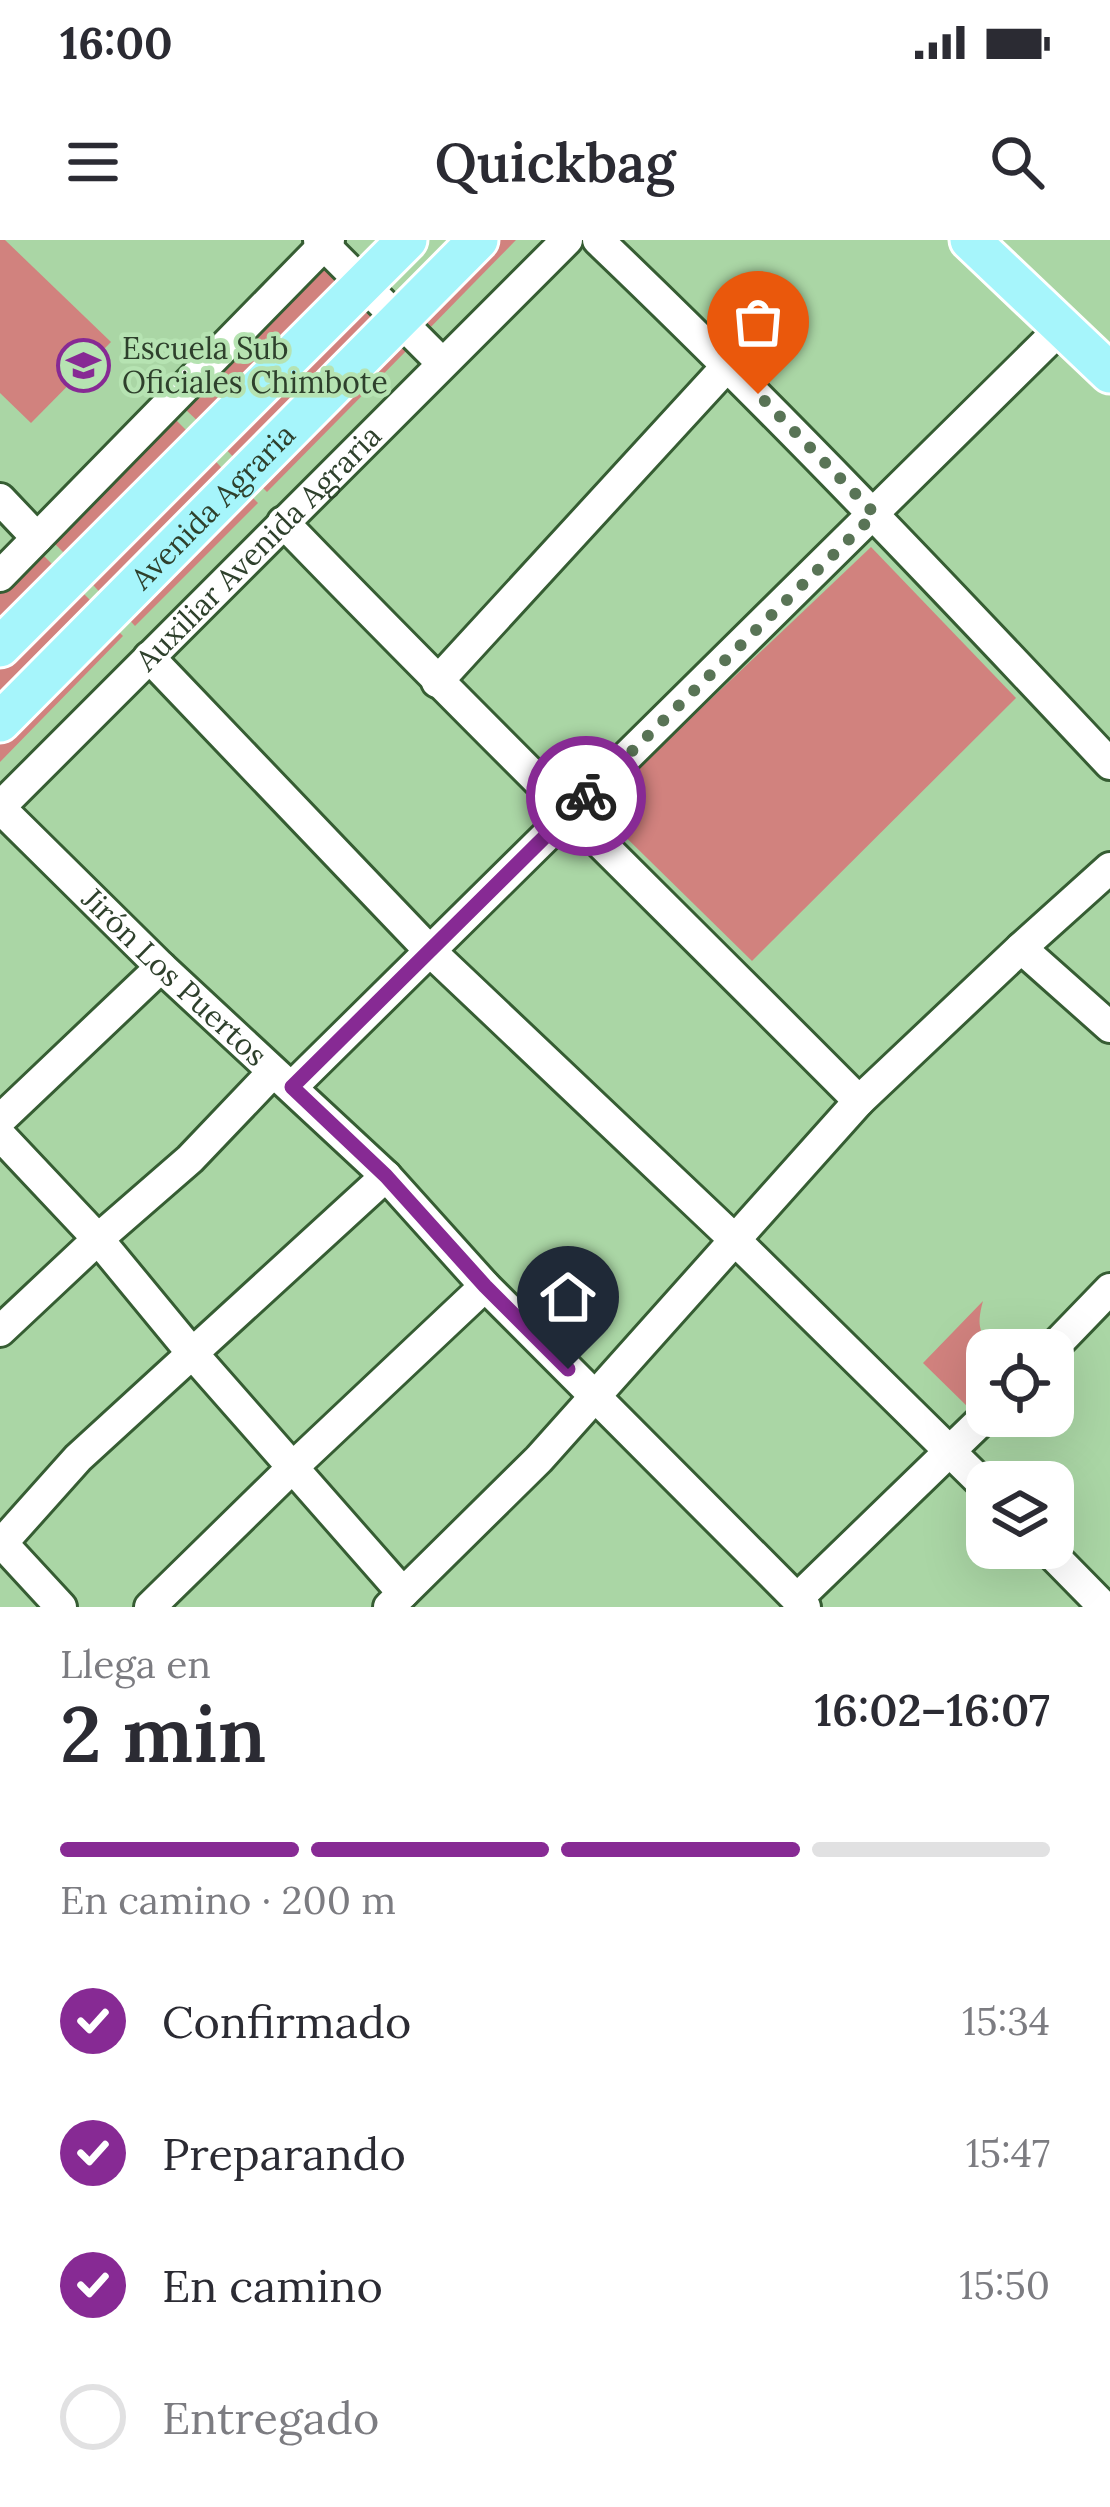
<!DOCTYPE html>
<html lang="es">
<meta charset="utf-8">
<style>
:root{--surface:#fff;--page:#f7f7f7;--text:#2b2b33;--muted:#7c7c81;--line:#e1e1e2;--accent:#872a94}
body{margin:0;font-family:Lora,serif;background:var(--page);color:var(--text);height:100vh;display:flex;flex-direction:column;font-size:45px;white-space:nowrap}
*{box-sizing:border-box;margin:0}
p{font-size:39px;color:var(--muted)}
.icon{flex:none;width:66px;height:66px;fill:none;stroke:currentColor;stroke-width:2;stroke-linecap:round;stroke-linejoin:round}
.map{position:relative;height:1367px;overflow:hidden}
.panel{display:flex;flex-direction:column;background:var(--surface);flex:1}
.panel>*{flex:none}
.fabs{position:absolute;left:966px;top:1089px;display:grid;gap:24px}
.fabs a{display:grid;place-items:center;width:108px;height:108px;border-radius:24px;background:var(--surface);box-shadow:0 12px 48px #0002;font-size:60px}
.pin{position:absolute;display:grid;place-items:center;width:102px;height:102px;color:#fff;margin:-123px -51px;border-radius:50% 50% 50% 0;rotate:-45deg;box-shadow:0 0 12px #0007}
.pin .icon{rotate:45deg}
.courier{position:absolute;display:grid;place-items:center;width:120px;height:120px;margin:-60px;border:9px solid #872a94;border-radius:50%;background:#fff;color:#222;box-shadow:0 3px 15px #0007}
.head em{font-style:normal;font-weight:600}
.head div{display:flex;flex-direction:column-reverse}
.head{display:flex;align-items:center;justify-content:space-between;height:204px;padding:0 60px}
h1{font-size:78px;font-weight:600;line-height:90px}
.bar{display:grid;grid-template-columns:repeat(4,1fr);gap:18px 12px;align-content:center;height:144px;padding:0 60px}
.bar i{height:15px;border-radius:9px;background:var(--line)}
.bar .selected{background:var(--accent)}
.bar p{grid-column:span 4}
ol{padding:0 60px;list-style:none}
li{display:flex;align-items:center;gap:36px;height:132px}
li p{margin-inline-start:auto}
li .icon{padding:12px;border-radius:50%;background:var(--accent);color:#fff;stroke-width:4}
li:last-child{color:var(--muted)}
li i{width:66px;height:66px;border:6px solid var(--line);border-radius:50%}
.status{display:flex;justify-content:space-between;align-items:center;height:84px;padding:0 60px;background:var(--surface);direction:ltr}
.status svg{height:33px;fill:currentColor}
header{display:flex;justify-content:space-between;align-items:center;height:156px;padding:0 60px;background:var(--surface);font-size:54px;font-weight:600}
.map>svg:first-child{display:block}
.green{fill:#d1827e}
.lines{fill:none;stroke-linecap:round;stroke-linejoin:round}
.minor-casing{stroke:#365d33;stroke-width:36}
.major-casing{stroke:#fff;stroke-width:45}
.minor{stroke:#fff;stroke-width:30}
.major{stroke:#a6f5fb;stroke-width:39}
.done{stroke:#597456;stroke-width:12;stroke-dasharray:0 21.6}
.route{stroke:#872a94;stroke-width:15}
.labels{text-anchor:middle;stroke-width:9;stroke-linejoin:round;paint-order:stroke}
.poi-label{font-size:30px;fill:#2e402c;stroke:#b6e3b2;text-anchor:start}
.street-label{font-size:30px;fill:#2e402c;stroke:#b6e3b2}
</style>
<div class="status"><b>16:00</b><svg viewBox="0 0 49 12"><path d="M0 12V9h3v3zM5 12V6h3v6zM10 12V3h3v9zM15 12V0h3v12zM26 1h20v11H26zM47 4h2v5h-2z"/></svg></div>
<header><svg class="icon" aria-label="menu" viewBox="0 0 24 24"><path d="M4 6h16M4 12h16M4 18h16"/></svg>Quickbag<svg class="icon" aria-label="search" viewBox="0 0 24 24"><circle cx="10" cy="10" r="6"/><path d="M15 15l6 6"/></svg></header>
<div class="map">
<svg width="1110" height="1367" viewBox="0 0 1110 1367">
<rect width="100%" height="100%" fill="#aad6a5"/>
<g class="green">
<polygon points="0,0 5,0 111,102 31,183 0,153"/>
<polygon points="485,0 516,0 423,95 407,79"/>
<polygon points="324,22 346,43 206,189 184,168"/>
<polygon points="361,54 386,78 241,225 217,200"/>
<polygon points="398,86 414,103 267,252 251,236"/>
<polygon points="172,176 196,200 74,323 51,300"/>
<polygon points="206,211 233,240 108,361 81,332"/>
<polygon points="241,246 258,263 135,386 118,368"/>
<polygon points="871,307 1016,458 752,721 596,568"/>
<polygon points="41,313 64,336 0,400 0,353"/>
<polygon points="70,340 101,371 0,474 0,411"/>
<polygon points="105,378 123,396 0,522 0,486"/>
<path d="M983,1061C975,1090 983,1089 987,1110C989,1123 987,1139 987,1153L971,1170L923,1123Z"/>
</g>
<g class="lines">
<defs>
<g id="minor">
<polyline points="319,0 442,123"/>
<path d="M598,0C775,169 943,346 1110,524"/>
<polyline points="0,259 37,298"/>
<path d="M283,282C472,478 667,668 859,861"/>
<polyline points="0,336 329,0"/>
<polyline points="149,417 429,710 735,1000 987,1248"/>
<polyline points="437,442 729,124"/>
<path id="s1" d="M0,567L567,0"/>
<path id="s2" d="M0,568L161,727L386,936L485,1046L805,1367"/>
<polyline points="1021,708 1110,787"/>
<polyline points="292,847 1062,87"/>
<polyline points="0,880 161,727"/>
<polyline points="0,895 98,999 192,1113 403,1353"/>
<polyline points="0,1091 98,999 190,919 273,832"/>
<polyline points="1051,1110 1110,1049"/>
<polyline points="0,1301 61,1367"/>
<polyline points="2,1303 78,1218 386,936"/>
<polyline points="1046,1308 1104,1367"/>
<polyline points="797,1359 987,1175"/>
<polyline points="150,1367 293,1227 485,1046"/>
<polyline points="389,1367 539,1219 859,861 1021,708 1110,628"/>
</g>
<g id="major">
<polyline points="970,0 1110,133"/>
<polyline points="0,407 407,0"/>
<path id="s3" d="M0,482L478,0"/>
</g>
</defs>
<use href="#minor" class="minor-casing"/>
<use href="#major" class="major-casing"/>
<use href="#minor" class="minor"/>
<use href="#major" class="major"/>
</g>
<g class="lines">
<polyline class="done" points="586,556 875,274 758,154"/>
<polyline class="route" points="568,1129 485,1046 386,936 292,847 586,556"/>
</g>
<defs>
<symbol id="school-ring" viewBox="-11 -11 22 22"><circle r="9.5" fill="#b6e3b2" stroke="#872a94" stroke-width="1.5"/><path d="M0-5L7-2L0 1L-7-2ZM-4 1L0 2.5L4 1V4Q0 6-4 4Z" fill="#872a94"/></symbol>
</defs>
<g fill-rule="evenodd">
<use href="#school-ring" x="54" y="96" width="59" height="59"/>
</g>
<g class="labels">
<g class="poi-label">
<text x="122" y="119">Escuela Sub<tspan x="122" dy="34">Oficiales Chimbote</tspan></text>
</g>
<g class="street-label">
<text dy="10" stroke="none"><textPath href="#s3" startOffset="303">Avenida Agraria</textPath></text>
<text dy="10" stroke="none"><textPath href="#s1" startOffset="366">Auxiliar Avenida Agraria</textPath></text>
<text dy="10" stroke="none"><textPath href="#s2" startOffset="243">Jirón Los Puertos</textPath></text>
</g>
</g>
</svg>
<div class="fabs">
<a><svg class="icon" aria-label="locate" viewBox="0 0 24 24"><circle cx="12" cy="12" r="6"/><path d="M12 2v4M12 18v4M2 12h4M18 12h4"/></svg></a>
<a><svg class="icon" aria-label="layers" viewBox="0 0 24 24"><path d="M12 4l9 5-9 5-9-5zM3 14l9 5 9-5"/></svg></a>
</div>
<div class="pin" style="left:758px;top:154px;background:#ea580c"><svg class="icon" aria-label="bag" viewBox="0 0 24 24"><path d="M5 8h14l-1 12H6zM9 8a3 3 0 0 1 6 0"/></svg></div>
<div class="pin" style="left:568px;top:1129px;background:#1f2937"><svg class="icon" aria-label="home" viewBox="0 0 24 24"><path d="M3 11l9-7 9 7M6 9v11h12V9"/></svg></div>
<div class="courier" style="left:586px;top:556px"><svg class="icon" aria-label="bike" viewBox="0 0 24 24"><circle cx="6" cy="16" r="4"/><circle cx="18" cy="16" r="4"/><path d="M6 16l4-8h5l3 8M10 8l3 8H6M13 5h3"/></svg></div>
</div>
<section class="panel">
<div class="head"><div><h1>2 min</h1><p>Llega en</p></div><em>16:02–16:07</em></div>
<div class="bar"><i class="selected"></i><i class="selected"></i><i class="selected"></i><i></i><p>En camino · 200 m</p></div>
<ol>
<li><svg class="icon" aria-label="check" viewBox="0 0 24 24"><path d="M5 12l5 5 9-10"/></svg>Confirmado<p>15:34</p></li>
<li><svg class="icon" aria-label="check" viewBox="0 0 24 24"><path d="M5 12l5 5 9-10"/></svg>Preparando<p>15:47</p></li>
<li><svg class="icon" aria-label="check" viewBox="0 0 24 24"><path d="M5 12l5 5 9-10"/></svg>En camino<p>15:50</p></li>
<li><i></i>Entregado</li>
</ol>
</section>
